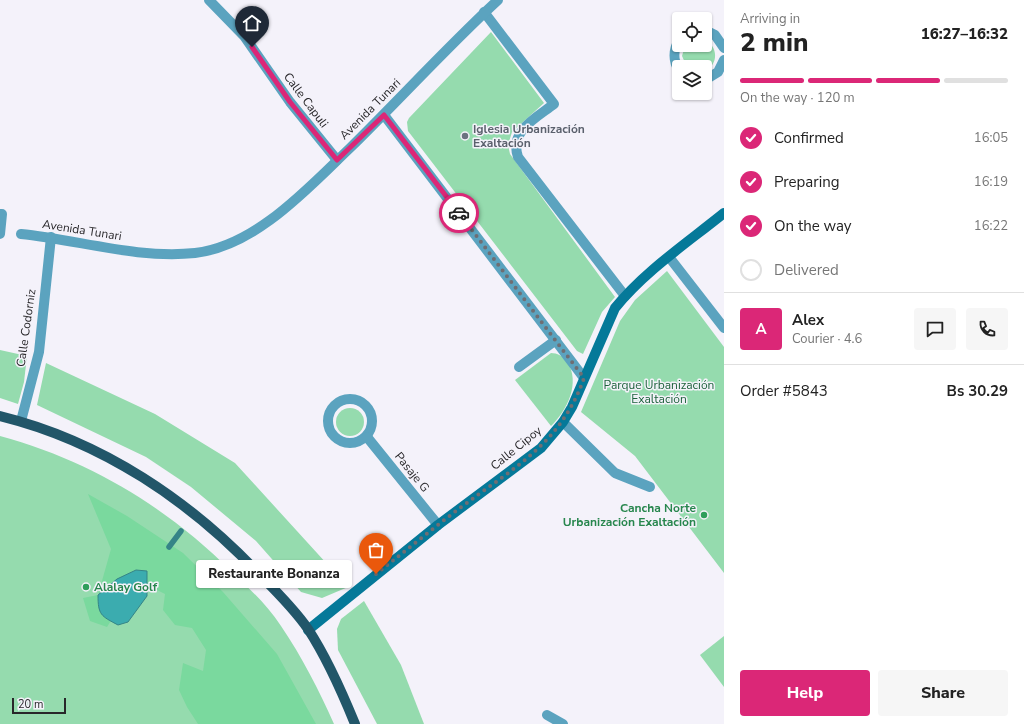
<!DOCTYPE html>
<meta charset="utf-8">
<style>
:root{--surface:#fff;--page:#f6f6f6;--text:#222;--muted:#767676;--line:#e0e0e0;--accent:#db2777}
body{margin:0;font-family:"Nunito Sans",sans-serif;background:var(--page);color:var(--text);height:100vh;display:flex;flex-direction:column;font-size:15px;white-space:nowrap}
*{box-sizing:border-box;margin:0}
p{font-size:13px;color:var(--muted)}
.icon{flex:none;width:22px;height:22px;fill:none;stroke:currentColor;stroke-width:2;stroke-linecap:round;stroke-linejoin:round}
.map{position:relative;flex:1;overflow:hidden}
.drawer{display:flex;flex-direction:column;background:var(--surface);width:300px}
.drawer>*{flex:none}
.tools{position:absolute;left:672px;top:12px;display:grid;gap:8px}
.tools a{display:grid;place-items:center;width:40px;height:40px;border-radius:4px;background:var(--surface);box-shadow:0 1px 3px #0004;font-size:20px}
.scale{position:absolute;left:12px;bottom:10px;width:54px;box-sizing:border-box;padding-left:4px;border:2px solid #28272a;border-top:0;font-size:11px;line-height:14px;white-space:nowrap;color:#28272a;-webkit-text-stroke:3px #f4f2fa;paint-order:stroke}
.pin{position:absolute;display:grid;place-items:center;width:34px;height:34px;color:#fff;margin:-41px -17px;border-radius:50% 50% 50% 0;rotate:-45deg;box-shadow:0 0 4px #0007}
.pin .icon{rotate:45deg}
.courier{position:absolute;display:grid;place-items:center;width:40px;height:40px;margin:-20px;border:3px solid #db2777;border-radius:50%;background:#fff;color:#222;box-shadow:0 1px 5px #0007}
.bubble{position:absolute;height:28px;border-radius:4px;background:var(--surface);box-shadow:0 1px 3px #0004;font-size:13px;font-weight:800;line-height:28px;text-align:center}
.head em{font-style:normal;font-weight:800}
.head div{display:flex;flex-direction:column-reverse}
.head{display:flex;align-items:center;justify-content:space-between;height:68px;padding:0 16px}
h1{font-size:26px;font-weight:800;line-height:30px}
.bar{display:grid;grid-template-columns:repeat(4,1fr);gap:6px 4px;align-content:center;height:48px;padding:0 16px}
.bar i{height:5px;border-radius:3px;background:var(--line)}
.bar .on{background:var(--accent)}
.bar p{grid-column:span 4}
.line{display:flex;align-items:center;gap:10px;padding:0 16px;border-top:1px solid var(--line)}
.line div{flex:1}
.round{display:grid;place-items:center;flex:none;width:42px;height:42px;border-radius:4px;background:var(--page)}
ol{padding:0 16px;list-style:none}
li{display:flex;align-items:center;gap:12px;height:44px}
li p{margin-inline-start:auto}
li .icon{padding:4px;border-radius:50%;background:var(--accent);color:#fff;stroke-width:4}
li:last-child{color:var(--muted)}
li i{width:22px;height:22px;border:2px solid var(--line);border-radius:50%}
.cta{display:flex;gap:8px;margin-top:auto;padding:8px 16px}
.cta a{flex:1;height:46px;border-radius:4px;background:var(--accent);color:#fff;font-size:16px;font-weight:800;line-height:46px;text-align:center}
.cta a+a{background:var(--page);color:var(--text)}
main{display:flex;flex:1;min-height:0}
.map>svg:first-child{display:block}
.green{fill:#95dbae}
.forest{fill:#7ad99e}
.water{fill:#3bacaf;stroke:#358487}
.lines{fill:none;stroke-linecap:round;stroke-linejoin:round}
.stream{stroke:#358487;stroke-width:5.5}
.minor{stroke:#5ba3bf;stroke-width:10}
.secondary{stroke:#057999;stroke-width:10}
.primary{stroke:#225669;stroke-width:10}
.done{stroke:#6f6e73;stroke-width:4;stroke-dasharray:0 7.2}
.route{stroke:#db2777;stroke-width:5}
.worship-dot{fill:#6b7280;stroke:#f4f2fa;stroke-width:1.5}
.leisure-dot{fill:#2e9e5b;stroke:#f4f2fa;stroke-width:1.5}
.labels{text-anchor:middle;stroke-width:3;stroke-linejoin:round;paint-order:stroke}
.street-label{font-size:12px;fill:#28272a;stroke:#f4f2fa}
.worship-label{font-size:12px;font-weight:bold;fill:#5b616d;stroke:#f4f2fa;text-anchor:start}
.park-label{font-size:12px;fill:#1d623c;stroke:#f4f2fa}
.leisure-label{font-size:12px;font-weight:bold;fill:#27864d;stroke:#f4f2fa;text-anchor:end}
</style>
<main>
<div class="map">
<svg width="724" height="724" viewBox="0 0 724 724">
<rect width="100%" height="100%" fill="#f4f2fa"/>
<g class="green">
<polygon points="491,32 544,103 512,132 508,145 510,154 615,297 602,312 583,354 577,351 408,131 407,122 409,118"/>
<path d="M705,39C718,47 719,64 705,71V67H687L682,56L685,46L705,45Z"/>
<polygon points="667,271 724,347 724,573 635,456 581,412 620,321 635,300"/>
<polygon points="0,350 27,356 24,382 18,404 0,398"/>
<path d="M551,353C557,353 563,356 567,361C581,383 567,410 551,426L515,380Z"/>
<polygon points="46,363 155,414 235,463 348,587 322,598 301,592 256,541 191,487 146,457 37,405"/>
<circle cx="350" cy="422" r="14"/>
<path d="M0,436C89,460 167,507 232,572C250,589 267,605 281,626C302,657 319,690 334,724H0Z"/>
<polygon points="364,601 401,665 424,724 377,724 338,650 337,629 341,619"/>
<polygon points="724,636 724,687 700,655"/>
</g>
<polygon class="forest" points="88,494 127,516 183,553 223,592 277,654 316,724 198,724 187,707 179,690 183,663 203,671 206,650 192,628 175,625 163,610 165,594 143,583 122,603 107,627 90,621 83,598 98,595 111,549"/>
<path class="water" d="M136,570L147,571V596L128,622L118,625C101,616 98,615 98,595L117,579Z"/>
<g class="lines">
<polyline class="stream" points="169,547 181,531"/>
<g class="minor">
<polyline points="209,0 244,36 290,102 337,160"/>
<path d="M484,12L554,104C536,118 509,131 518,157L625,296"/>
<polyline points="705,30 715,35 724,48"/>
<path d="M679,40C673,50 673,61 679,70"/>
<polyline points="705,80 718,72 724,60"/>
<polyline points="384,115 584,378"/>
<polyline points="0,214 2,214 0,234"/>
<path d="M21,234C79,240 137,259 195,253C256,246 308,188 350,148C400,99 447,47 498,0"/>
<polyline points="669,257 724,328"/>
<polyline points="519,367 556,340"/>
<circle cx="350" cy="421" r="22"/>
<polyline points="21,421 39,352 51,237"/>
<polyline points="563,422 615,473 650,487"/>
<polyline points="367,437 438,525"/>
<polyline points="547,715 563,724"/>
</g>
<path class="secondary" d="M308,630L438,525L541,448L563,422L572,407L615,308C645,271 687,243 724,213"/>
<path class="primary" d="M0,416C102,441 191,501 262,577C278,593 295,610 308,629C327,658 342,692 355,724"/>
</g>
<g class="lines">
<path class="done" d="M376,574C404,552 432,529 460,508C513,468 561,444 584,378L459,213"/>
<polyline class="route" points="252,47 290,102 337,160 384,115 459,213"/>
</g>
<circle class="worship-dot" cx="465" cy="136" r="4"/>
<g class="leisure-dot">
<circle cx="704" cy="515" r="4"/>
<circle cx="86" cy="587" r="4"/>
</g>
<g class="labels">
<g class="street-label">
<text transform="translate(306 100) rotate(53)" y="4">Calle Capuli</text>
<text transform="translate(370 109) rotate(-45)" y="4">Avenida Tunari</text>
<text transform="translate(82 230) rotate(9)" y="4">Avenida Tunari</text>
<text transform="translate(26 328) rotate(-82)" y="4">Calle Codorniz</text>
<text transform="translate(516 448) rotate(-39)" y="4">Calle Cipoy</text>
<text transform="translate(412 472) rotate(51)" y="4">Pasaje G</text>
</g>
<g class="worship-label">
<text x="473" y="133">Iglesia Urbanización<tspan x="473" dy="14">Exaltación</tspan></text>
</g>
<g class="park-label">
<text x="659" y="389">Parque Urbanización<tspan x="659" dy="14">Exaltación</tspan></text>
</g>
<g class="leisure-label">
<text x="696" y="512">Cancha Norte<tspan x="696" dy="14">Urbanización Exaltación</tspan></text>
<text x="94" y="591" text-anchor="start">Alalay Golf</text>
</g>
</g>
</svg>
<div class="tools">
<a><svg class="icon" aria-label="locate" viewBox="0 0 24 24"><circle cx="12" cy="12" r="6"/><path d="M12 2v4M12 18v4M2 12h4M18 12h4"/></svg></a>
<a><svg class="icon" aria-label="layers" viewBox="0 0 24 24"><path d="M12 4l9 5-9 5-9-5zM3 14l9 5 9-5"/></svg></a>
</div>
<div class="scale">20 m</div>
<div class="pin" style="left:376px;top:574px;background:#ea580c"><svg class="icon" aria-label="bag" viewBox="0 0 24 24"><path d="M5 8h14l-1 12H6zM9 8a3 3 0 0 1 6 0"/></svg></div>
<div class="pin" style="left:252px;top:47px;background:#1f2937"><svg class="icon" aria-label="home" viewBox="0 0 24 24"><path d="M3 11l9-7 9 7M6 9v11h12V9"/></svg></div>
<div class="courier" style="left:459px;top:213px"><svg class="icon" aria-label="car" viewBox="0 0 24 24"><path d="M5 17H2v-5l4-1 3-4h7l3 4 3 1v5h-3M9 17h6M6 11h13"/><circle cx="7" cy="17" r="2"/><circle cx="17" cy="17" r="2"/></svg></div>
<div class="bubble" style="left:196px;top:560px;width:156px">Restaurante Bonanza</div>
</div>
<section class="drawer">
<div class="head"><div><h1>2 min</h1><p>Arriving in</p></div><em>16:27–16:32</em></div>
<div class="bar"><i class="on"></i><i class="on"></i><i class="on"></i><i></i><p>On the way · 120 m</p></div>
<ol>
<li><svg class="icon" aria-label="check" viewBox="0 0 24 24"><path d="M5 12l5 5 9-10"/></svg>Confirmed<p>16:05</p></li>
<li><svg class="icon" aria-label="check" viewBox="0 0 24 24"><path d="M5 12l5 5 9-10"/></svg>Preparing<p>16:19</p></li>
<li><svg class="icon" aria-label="check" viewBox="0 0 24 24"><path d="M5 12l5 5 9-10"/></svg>On the way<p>16:22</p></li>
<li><i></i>Delivered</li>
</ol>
<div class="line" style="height:72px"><b class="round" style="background:var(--accent);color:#fff">A</b><div><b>Alex</b><p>Courier · 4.6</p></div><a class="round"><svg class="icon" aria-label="chat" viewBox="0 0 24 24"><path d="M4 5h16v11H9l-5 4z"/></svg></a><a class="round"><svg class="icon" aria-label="phone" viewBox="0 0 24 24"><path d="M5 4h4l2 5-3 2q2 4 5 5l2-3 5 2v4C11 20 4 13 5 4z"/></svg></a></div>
<div class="line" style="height:52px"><div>Order #5843</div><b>Bs 30.29</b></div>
<div class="cta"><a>Help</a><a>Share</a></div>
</section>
</main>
